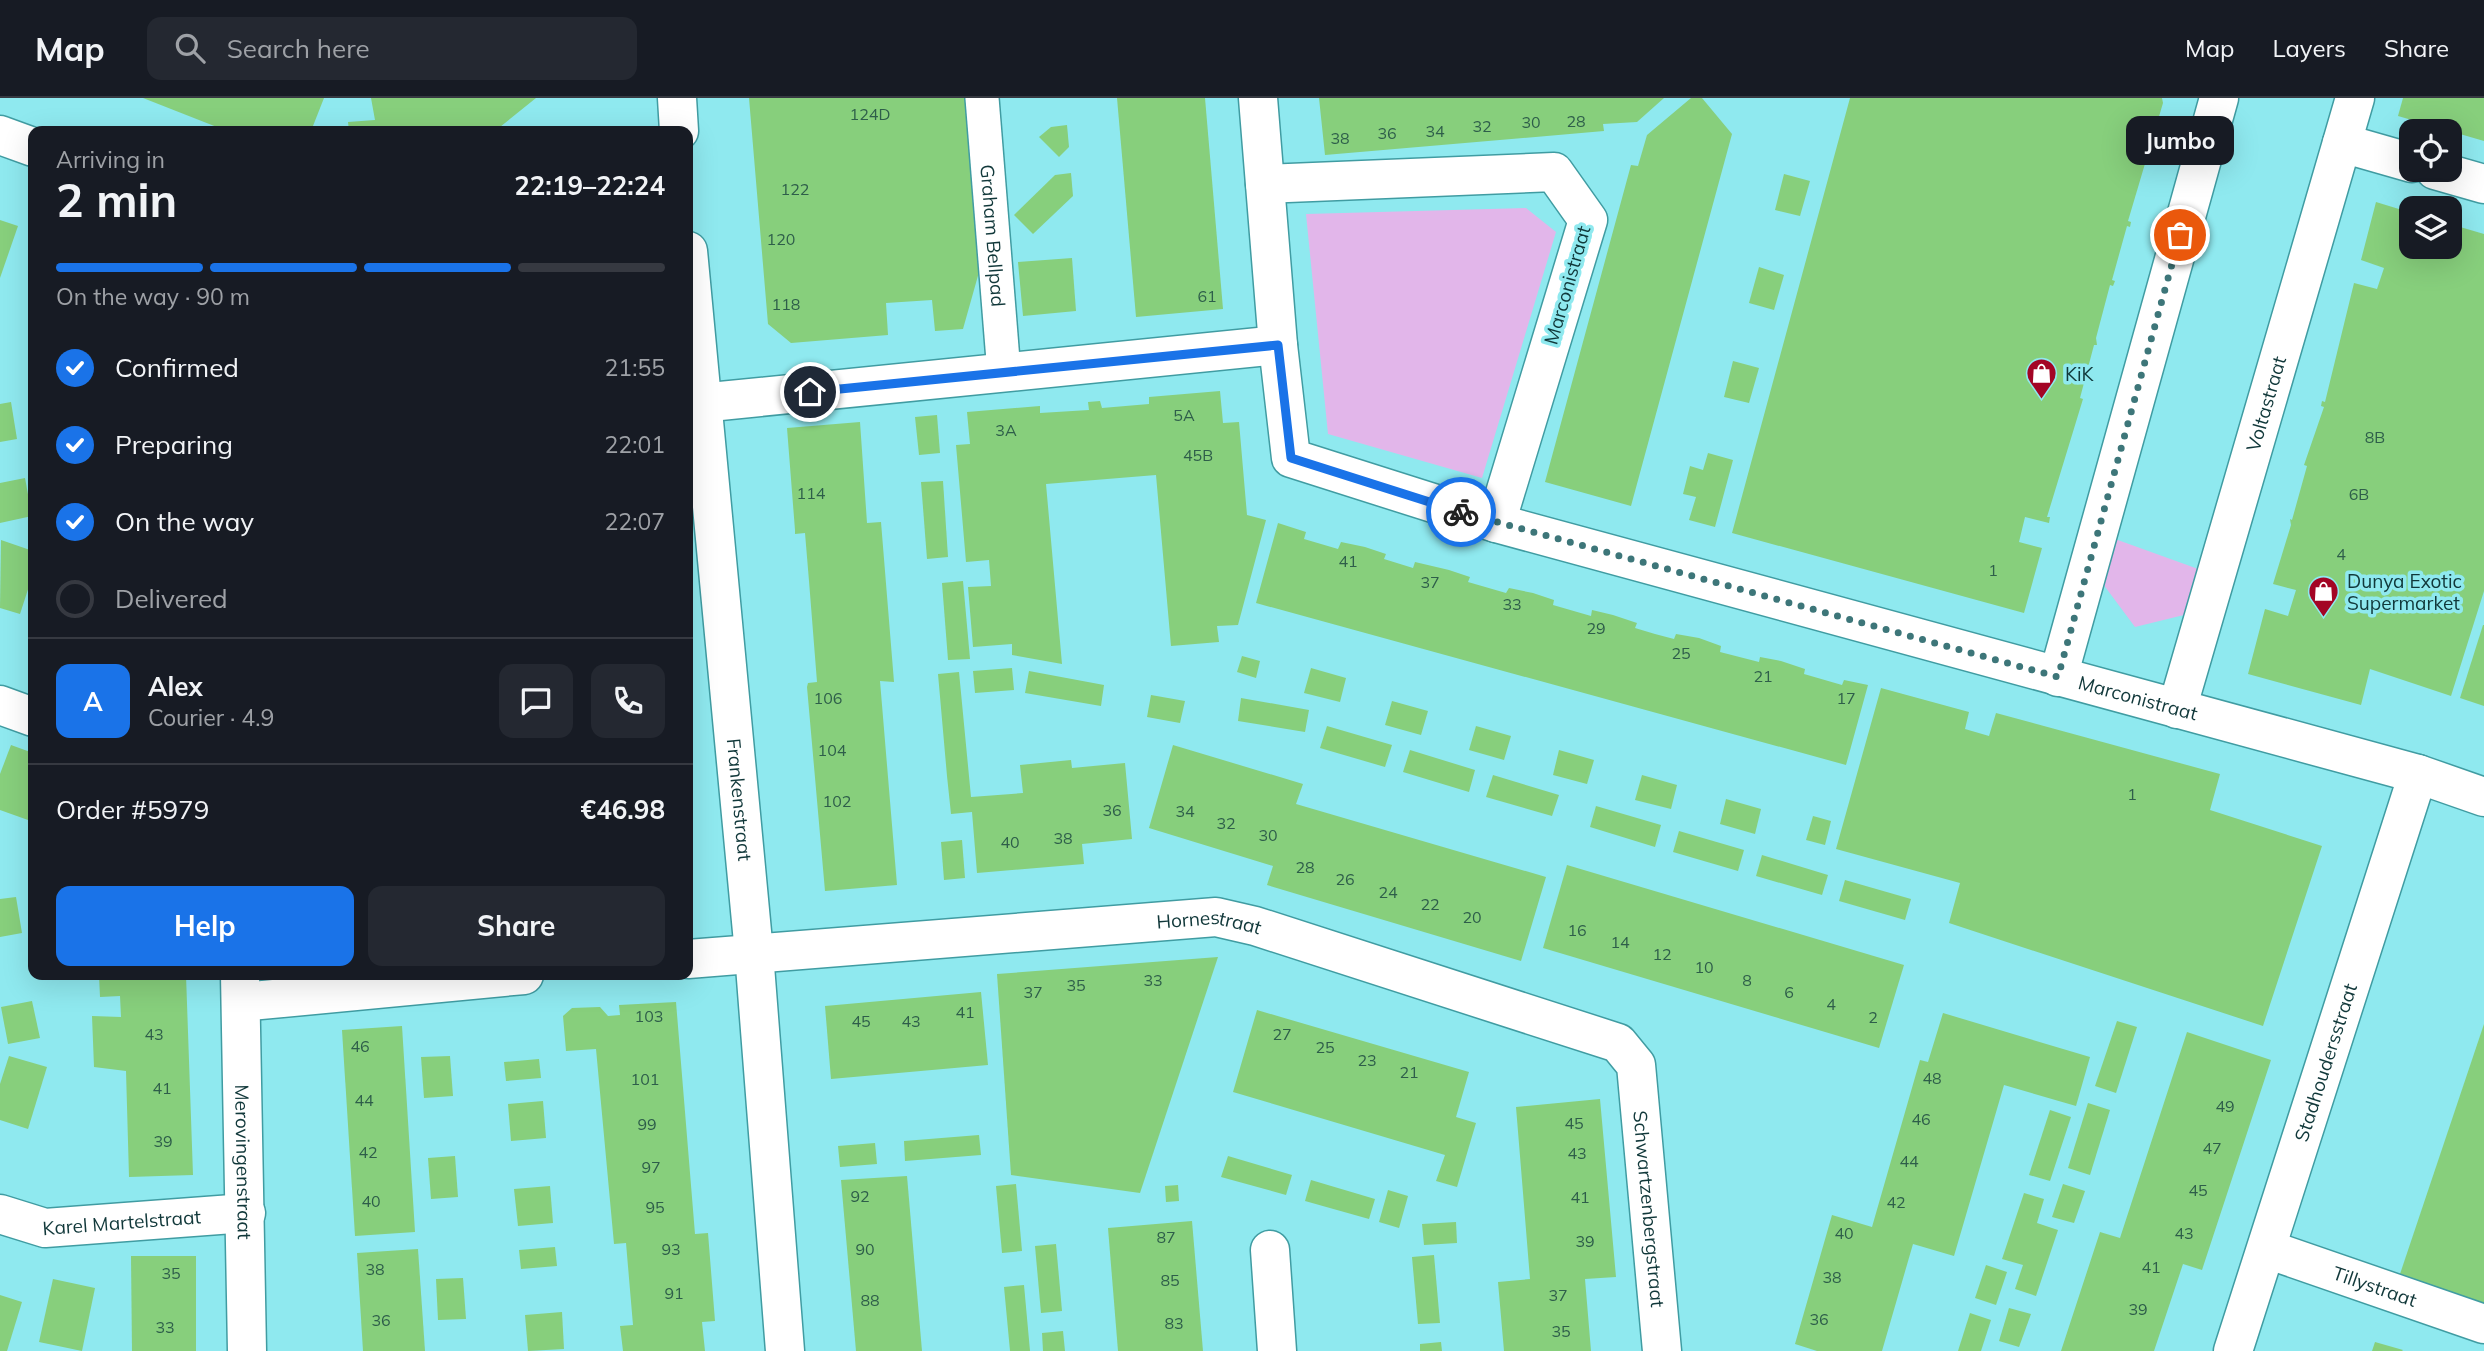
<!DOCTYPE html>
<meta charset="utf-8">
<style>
:root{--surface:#171b24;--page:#242831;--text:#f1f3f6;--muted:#9ea1a6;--line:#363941;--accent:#1a73e8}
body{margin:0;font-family:Mulish,sans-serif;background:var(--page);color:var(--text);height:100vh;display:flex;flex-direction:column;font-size:26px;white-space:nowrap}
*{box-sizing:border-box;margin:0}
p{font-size:23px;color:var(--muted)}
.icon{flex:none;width:38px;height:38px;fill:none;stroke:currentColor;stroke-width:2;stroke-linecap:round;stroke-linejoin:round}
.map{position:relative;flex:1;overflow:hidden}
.drawer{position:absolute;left:28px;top:28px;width:665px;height:854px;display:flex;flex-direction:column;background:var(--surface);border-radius:14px;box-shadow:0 7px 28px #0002}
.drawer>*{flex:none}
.fabs{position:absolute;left:2399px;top:21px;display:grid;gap:14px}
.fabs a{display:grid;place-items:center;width:63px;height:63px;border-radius:14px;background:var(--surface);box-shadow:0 7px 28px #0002;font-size:35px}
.pin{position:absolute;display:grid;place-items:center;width:60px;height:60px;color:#fff;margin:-30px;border:4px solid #fff;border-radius:50%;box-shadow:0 2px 7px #0007}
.courier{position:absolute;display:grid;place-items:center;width:70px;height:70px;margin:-35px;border:5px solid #1a73e8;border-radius:50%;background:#fff;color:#222;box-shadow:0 2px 9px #0007}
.bubble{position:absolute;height:49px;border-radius:14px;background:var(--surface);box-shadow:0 7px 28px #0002;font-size:23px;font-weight:700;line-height:49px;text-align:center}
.head em{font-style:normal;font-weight:700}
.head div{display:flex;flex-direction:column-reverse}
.head{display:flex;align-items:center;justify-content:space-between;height:119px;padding:0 28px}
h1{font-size:46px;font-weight:700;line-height:52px}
.bar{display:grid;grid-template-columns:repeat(4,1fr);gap:10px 7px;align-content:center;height:84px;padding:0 28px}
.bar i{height:9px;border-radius:5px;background:var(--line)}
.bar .selected{background:var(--accent)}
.bar p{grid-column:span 4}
.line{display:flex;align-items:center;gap:18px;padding:0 28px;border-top:2px solid var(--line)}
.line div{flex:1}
.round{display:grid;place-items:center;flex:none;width:74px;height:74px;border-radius:14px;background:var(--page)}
ol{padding:0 28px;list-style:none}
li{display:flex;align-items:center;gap:21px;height:77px}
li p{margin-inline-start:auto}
li .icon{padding:7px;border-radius:50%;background:var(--accent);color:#fff;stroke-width:4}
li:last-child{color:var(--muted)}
li i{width:38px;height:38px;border:4px solid var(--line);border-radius:50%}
.button{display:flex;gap:14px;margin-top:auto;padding:14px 28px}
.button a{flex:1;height:80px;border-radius:14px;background:var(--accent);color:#fff;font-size:28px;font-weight:700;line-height:80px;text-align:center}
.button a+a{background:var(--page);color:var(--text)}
header{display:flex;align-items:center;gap:42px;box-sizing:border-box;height:98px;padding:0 35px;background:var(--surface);border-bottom:2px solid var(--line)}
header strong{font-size:33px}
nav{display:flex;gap:38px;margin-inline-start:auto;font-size:24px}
.search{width:490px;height:63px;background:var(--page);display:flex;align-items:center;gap:18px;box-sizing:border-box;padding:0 24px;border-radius:14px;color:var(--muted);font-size:26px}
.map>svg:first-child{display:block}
.green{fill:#e2b6ea}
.building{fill:#87cf7c}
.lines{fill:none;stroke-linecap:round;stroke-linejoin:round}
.service-casing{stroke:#409ca2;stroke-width:36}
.minor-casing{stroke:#409ca2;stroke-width:41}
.service{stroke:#fff;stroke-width:33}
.minor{stroke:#fff;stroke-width:38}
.done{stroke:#3d7679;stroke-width:7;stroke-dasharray:0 12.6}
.route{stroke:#1a73e8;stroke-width:9}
.labels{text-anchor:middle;stroke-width:7;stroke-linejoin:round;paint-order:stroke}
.number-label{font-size:16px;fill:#2e5e4a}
.street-label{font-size:19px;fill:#11383a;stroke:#8fe9ef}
.poi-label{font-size:19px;fill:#11383a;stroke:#8fe9ef;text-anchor:start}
</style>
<header>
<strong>Map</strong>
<div class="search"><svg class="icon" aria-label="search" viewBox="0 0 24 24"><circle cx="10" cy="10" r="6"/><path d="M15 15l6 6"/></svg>Search here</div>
<nav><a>Map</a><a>Layers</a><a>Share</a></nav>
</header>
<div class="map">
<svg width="2484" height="1253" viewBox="0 0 2484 1253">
<rect width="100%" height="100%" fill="#8fe9ef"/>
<g class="green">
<polygon points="1526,110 1556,134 1482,380 1328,336 1306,116"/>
<polygon points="2115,441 2201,472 2188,516 2135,529 2103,486"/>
</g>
<g class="building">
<polygon points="143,0 324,0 311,33 227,33"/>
<polygon points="371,0 536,0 495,33 349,33 348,24 375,22"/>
<polygon points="749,0 968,0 981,167 963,231 935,233 932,202 886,205 888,237 791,245 768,226"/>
<polygon points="1117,0 1205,0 1223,211 1136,219"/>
<polygon points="1319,0 1664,0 1637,24 1603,26 1604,33 1325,57"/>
<polygon points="1691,0 1702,0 1732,36 1631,408 1545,384 1631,67 1638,68 1647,37"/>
<polygon points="1850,0 2162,0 2163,5 2128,123 2131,124 2130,129 2127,128 2112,182 2115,183 2113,188 2110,187 2096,240 2097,247 2094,247 2080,300 2083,301 2047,419 2050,419 2049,425 2025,419 2019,444 2042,450 2024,515 1732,435"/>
<polygon points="2403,0 2484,0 2484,43 2398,18"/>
<polygon points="1067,27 1069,49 1059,59 1039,39 1051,29"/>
<polygon points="1071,75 1073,98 1033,136 1014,117 1055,77"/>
<polygon points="1784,76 1810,83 1800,118 1775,112"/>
<polygon points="2376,104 2412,115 2412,149 2450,149 2450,126 2484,136 2484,493 2451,598 2370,571 2361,607 2248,576 2265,511 2288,518 2296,492 2273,486 2291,427 2290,421 2292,422 2307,368 2304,367 2324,309 2321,308 2322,303 2325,304 2354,185 2377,191 2384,170 2361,162"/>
<polygon points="0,122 18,128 0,180"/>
<polygon points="1072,160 1076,213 1023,218 1018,164"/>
<polygon points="1759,169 1784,177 1774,212 1749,205"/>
<polygon points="1733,263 1759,270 1749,305 1724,299"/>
<polygon points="1220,293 1223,325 1239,324 1247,417 1266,422 1238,527 1217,528 1219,544 1171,548 1156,377 1046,386 1062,566 1012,557 1012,546 973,549 968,489 991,488 989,462 966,464 956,347 970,346 967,314 1040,308 1040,315 1089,312 1088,304 1100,303 1102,310 1149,306 1149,299"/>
<polygon points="11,304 17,341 0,344 0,306"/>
<polygon points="937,317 940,355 919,357 915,319"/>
<polygon points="860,324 867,425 881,424 894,584 880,583 897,787 825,793 807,589 808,585 817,584 809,483 805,435 795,436 795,432 787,330"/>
<polygon points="1708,355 1733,362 1715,429 1689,422 1696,399 1683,396 1690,368 1703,372"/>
<polygon points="25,380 32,418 0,425 0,385"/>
<polygon points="943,383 948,459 927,461 921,384"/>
<polygon points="1278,425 1306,434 1304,441 1338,451 1341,444 1365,449 1386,456 1384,461 1413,470 1415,464 1449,472 1470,479 1468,484 1506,495 1509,490 1533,495 1554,502 1553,507 1591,518 1592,512 1613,517 1637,525 1635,530 1655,536 1674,541 1676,536 1699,540 1721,548 1720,554 1759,564 1760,559 1781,563 1805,571 1804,576 1842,587 1844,582 1868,587 1846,667 1256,505"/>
<polygon points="1,442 33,453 33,476 20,516 0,510"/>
<polygon points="963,483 970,561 948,562 942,485"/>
<polygon points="2483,527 2484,527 2484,608 2460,600"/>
<polygon points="1242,558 1260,563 1256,580 1237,574"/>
<polygon points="1012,570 1014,592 975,595 973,573"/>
<polygon points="1311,570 1346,580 1340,604 1304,595"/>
<polygon points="1029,573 1104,587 1101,608 1025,595"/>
<polygon points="959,574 971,699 1023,695 1020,667 1071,662 1072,670 1125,665 1132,741 1082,746 1084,766 977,775 972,714 951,716 947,678 938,576"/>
<polygon points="1881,590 1969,614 1965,631 1989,638 1996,615 2220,676 2210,712 2322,748 2263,928 1949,825 1960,785 1836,751"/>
<polygon points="1151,597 1185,603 1180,625 1147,619"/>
<polygon points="1241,600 1309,612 1305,634 1238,623"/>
<polygon points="1392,603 1428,613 1421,637 1385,627"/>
<polygon points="1327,628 1392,647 1385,669 1320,650"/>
<polygon points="1476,628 1511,638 1504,662 1469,652"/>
<polygon points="11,647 33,655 33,708 28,722 0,712 0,676"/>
<polygon points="1173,647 1303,686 1296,706 1546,779 1521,863 1267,787 1273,768 1149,730"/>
<polygon points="1410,652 1475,672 1469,694 1403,674"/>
<polygon points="1559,652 1594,662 1587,686 1553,677"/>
<polygon points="1493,677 1559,697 1552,718 1486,699"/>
<polygon points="1642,677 1677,687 1671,711 1635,702"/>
<polygon points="1726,701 1761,711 1755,736 1720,726"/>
<polygon points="1596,708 1661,727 1655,749 1590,729"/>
<polygon points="1813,718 1831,723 1825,747 1806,742"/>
<polygon points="1679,733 1744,752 1738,773 1673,754"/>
<polygon points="962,742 965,780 944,782 941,744"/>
<polygon points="1762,757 1828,777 1822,797 1756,778"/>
<polygon points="1567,767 1904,867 1879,950 1543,850"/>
<polygon points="1845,782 1911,801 1905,822 1839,803"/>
<polygon points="16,799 22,835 0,839 0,801"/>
<polygon points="1218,859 1140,1095 1011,1077 997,876"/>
<polygon points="99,877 186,877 193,1077 129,1079 126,973 94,969 92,918 121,919 120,898 100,899"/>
<polygon points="981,894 988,967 831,981 825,908"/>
<polygon points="32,903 40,940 8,946 1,909"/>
<polygon points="676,904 695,1136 708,1135 715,1223 702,1224 705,1253 623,1253 620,1228 633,1227 626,1145 614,1146 596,951 566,953 563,918 572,910 600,909 608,918 620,917 619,907"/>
<polygon points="1257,912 1469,974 1456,1019 1476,1025 1457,1089 1436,1083 1445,1057 1233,994"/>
<polygon points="1943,915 2090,959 2076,1008 2004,987 1954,1158 1913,1146 1882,1253 1817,1253 1795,1246 1832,1117 1872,1129 1920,962 1928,964"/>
<polygon points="2117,923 2137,929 2116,995 2095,988"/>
<polygon points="2484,926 2484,1207 2399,1179"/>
<polygon points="402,928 415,1134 355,1138 342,932"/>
<polygon points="2187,934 2271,962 2202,1172 2183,1166 2154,1253 2061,1253 2100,1134 2120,1140"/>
<polygon points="9,958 47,969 28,1031 0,1022 0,986"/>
<polygon points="450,958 453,998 424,1000 421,959"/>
<polygon points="539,961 541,980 506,983 504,964"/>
<polygon points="1600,1001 1616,1179 1585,1181 1591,1253 1504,1253 1498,1184 1530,1181 1516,1009"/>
<polygon points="543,1003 546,1040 511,1043 508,1006"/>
<polygon points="2088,1005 2110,1012 2090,1077 2068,1070"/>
<polygon points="2050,1012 2071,1019 2050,1083 2029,1077"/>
<polygon points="979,1037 981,1057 905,1063 904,1043"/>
<polygon points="875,1045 877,1066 840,1069 838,1048"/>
<polygon points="455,1058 458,1099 431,1101 428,1060"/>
<polygon points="1228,1058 1292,1077 1286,1097 1221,1079"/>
<polygon points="907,1078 922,1253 856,1253 841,1082"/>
<polygon points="1311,1082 1375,1101 1369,1121 1305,1103"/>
<polygon points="1016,1086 1022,1153 1002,1155 996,1088"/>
<polygon points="2063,1086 2085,1093 2074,1125 2052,1119"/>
<polygon points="1178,1087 1179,1103 1166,1104 1165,1088"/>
<polygon points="550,1088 553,1125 518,1128 514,1091"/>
<polygon points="1388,1092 1408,1098 1399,1130 1379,1124"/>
<polygon points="2024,1095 2044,1101 2037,1125 2058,1132 2036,1198 2015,1191 2023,1167 2002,1161"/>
<polygon points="1192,1123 1203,1253 1118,1253 1108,1130"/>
<polygon points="1456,1124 1457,1145 1424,1147 1422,1126"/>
<polygon points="1056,1146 1062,1213 1041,1215 1035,1148"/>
<polygon points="555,1149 557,1168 521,1171 519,1152"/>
<polygon points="418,1151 425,1253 363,1253 357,1155"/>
<polygon points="1434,1157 1440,1225 1418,1226 1412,1159"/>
<polygon points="131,1158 196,1158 196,1253 132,1253"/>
<polygon points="1986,1167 2007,1174 1996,1207 1975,1200"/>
<polygon points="463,1180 466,1221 438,1222 436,1181"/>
<polygon points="53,1181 95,1190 82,1253 39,1244"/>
<polygon points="1024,1187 1030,1253 1010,1253 1004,1189"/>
<polygon points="0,1197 22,1204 7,1253 0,1253"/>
<polygon points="2009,1210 2031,1216 2019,1249 1999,1243"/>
<polygon points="562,1214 564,1251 528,1253 525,1217"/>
<polygon points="1970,1215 1991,1222 1981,1253 1958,1253"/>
<polygon points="1063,1233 1065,1253 1043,1253 1042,1235"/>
<polygon points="1441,1244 1442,1253 1420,1253 1420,1246"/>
<polygon points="2375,1244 2403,1252 2402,1253 2372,1253"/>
</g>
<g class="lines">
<defs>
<g id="service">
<path id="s1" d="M982,0L1004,275"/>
</g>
<g id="minor">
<polyline points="677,0 679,33"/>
<path id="s2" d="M1258,0L1278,247L1291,360L1496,425L2418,676L2484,699"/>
<polyline points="0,37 33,49"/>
<polyline points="2342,45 2412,65"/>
<polyline points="2435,72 2484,86"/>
<polyline points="1265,86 1554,74 1588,122 1496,425"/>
<path id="s3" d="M688,153L754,855L785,1253"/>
<polyline points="700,305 1278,247"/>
<polyline points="2058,579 2219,0"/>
<polyline points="0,607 33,619"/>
<path id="s4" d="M2177,611L2355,0"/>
<path id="s5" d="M688,861L1216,819L1255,828L1618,945L1636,967L1662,1253"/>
<path id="s6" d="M240,877L247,1253"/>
<polyline points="241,904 524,877"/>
<path id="s7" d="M0,1116L45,1130L246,1115"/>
<path id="s8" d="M2267,1151L2484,1226"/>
<polyline points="1270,1152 1277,1253"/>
<path id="s9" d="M2233,1253L2418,676"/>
</g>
</defs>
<use href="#service" class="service-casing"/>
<use href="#minor" class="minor-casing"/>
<use href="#service" class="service"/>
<use href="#minor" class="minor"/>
</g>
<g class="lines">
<polyline class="done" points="1461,414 2058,579 2180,137"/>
<polyline class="route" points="810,294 1278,247 1291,360 1461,414"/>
</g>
<defs>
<symbol id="shop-pin" viewBox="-11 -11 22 30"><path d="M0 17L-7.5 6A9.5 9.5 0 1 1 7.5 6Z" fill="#a30525" stroke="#8fe9ef"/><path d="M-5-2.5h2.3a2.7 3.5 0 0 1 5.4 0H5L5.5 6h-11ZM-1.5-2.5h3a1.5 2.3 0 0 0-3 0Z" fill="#fff"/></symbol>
</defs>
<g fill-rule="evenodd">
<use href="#shop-pin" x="2024" y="258" width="35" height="47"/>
<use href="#shop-pin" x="2306" y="476" width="35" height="47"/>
</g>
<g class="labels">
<g class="number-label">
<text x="870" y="22">124D</text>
<text x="1576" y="29">28</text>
<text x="1531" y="30">30</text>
<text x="1482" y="34">32</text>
<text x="1435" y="39">34</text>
<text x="1387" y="41">36</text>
<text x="1340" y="46">38</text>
<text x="795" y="97">122</text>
<text x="781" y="147">120</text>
<text x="1207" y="204">61</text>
<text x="786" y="212">118</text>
<text x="1184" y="323">5A</text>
<text x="1006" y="338">3A</text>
<text x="2375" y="345">8B</text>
<text x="1198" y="363">45B</text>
<text x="811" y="401">114</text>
<text x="2359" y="402">6B</text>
<text x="2341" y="462">4</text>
<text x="1348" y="469">41</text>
<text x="1993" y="478">1</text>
<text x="1430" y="490">37</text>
<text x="1512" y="512">33</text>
<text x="1596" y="536">29</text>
<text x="1681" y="561">25</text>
<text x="1763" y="584">21</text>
<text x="828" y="606">106</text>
<text x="1846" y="606">17</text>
<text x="832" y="658">104</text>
<text x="2132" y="702">1</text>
<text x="837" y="709">102</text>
<text x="1112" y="718">36</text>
<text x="1185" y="719">34</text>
<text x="1226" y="731">32</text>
<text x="1268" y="743">30</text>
<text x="1063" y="746">38</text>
<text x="1010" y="750">40</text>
<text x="1305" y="775">28</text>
<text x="1345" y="787">26</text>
<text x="1388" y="800">24</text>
<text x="1430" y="812">22</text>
<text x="1472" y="825">20</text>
<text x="1577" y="838">16</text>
<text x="1620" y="850">14</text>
<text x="1662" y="862">12</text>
<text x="1704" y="875">10</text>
<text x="1153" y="888">33</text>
<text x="1747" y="888">8</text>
<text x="1076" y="893">35</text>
<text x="1033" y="900">37</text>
<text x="1789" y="900">6</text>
<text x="1831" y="912">4</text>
<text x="965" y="920">41</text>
<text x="649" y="924">103</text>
<text x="1873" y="925">2</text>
<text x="861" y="929">45</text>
<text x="911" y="929">43</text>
<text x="154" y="942">43</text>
<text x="1282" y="942">27</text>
<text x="360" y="954">46</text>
<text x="1325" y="955">25</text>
<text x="1367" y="968">23</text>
<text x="1409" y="980">21</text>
<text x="1932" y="986">48</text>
<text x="645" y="987">101</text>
<text x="162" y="996">41</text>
<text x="364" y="1008">44</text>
<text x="2225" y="1014">49</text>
<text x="1921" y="1027">46</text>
<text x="1574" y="1031">45</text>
<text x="647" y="1032">99</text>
<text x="163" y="1049">39</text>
<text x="2212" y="1056">47</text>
<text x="368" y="1060">42</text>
<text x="1577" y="1061">43</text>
<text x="1909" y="1069">44</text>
<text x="651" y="1075">97</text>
<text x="2198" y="1098">45</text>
<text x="860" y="1104">92</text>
<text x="1580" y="1105">41</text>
<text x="371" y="1109">40</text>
<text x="1896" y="1110">42</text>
<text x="655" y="1115">95</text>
<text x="1844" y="1141">40</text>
<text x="2184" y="1141">43</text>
<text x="1166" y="1145">87</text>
<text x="1585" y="1149">39</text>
<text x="671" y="1157">93</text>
<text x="865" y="1157">90</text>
<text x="2151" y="1175">41</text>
<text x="375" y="1177">38</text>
<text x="171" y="1181">35</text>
<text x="1832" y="1185">38</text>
<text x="1170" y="1188">85</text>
<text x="674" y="1201">91</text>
<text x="1558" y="1203">37</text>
<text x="870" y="1208">88</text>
<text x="2138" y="1217">39</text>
<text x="1819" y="1227">36</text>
<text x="381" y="1228">36</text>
<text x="1174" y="1231">83</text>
<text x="165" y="1235">33</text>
<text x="1561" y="1239">35</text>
</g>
<g class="street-label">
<text dy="7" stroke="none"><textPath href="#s1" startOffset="138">Graham Bellpad</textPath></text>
<text transform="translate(1567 187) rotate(-74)" y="7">Marconistraat</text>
<text dy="7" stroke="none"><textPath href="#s4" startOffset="318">Voltastraat</textPath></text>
<text dy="7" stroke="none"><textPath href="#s2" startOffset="1242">Marconistraat</textPath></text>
<text dy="7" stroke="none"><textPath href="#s3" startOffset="551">Frankenstraat</textPath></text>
<text dy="7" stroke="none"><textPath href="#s5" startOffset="523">Hornestraat</textPath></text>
<text dy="7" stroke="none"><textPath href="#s9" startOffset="303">Stadhoudersstraat</textPath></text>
<text dy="7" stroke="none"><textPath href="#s6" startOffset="187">Merovingenstraat</textPath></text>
<text dy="7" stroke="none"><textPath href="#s5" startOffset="1124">Schwartzenbergstraat</textPath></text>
<text dy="7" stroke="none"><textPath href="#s7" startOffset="124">Karel Martelstraat</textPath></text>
<text dy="7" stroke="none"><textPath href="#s8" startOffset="114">Tillystraat</textPath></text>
</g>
<g class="poi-label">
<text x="2065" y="283">KiK</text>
<text x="2347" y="490">Dunya Exotic<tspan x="2347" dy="22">Supermarket</tspan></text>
</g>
</g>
</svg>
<div class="fabs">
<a><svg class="icon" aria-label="locate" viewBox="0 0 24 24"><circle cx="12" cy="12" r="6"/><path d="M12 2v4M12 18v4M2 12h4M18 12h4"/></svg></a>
<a><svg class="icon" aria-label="layers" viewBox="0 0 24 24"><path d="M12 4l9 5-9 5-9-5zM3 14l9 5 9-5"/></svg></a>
</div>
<div class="pin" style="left:2180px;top:137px;background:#ea580c"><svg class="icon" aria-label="bag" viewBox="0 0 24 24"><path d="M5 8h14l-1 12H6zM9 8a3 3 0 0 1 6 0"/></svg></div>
<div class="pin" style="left:810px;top:294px;background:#1f2937"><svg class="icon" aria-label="home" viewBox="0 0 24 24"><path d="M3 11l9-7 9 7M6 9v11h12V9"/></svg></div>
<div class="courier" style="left:1461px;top:414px"><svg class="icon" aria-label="bike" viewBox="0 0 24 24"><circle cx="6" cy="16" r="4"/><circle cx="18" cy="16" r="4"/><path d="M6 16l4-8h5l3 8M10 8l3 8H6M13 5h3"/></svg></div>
<div class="bubble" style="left:2126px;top:18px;width:108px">Jumbo</div>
<section class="drawer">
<div class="head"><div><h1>2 min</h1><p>Arriving in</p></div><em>22:19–22:24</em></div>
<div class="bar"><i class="selected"></i><i class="selected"></i><i class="selected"></i><i></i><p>On the way · 90 m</p></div>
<ol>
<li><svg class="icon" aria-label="check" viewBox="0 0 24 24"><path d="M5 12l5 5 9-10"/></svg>Confirmed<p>21:55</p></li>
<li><svg class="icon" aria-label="check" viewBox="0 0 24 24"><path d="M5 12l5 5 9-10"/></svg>Preparing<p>22:01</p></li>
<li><svg class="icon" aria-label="check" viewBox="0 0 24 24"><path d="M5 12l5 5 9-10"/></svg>On the way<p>22:07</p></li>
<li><i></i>Delivered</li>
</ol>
<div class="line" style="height:126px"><b class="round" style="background:var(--accent);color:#fff">A</b><div><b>Alex</b><p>Courier · 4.9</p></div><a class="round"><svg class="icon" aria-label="chat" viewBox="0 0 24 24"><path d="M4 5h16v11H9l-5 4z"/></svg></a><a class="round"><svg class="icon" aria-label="phone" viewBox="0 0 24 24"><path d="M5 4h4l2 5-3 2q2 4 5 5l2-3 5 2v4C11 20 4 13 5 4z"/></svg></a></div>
<div class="line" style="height:91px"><div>Order #5979</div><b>€46.98</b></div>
<div class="button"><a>Help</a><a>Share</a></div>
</section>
</div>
